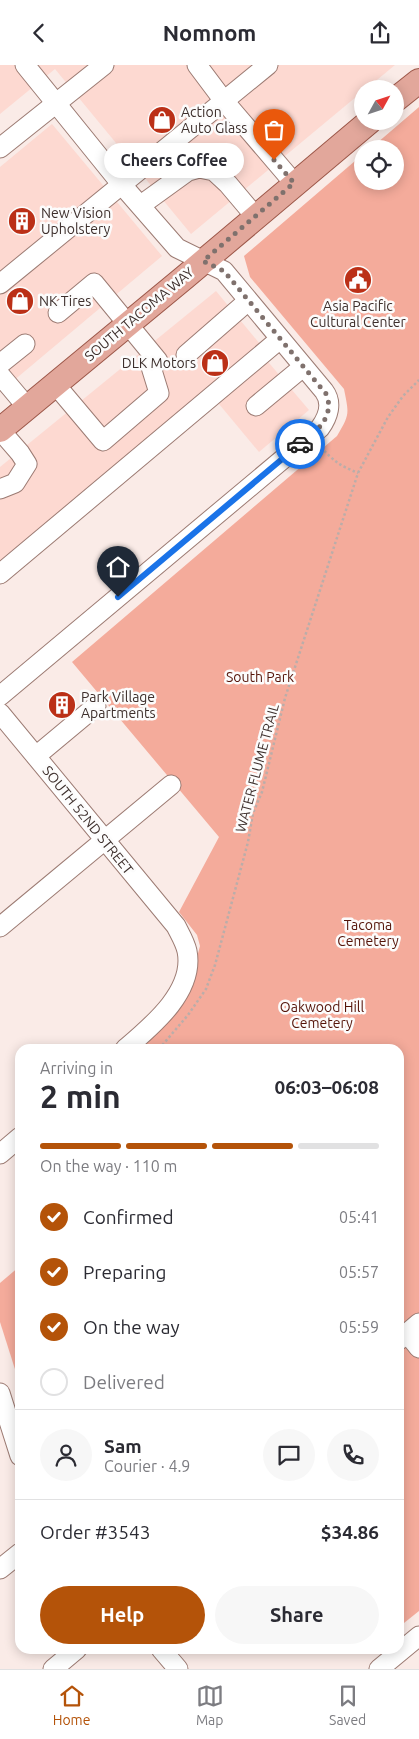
<!DOCTYPE html>
<meta charset="utf-8">
<style>
:root{--surface:#fff;--page:#f7f7f7;--text:#2b2b33;--muted:#7c7c81;--line:#e1e1e2;--accent:#b45309}
body{margin:0;font-family:Ubuntu,sans-serif;background:var(--page);color:var(--text);height:100vh;display:flex;flex-direction:column;font-size:19px;white-space:nowrap}
*{box-sizing:border-box;margin:0}
p{font-size:16px;color:var(--muted)}
.icon{flex:none;width:28px;height:28px;fill:none;stroke:currentColor;stroke-width:2;stroke-linecap:round;stroke-linejoin:round}
.map{position:relative;flex:1;overflow:hidden}
.drawer{position:absolute;left:15px;top:979px;width:389px;height:610px;display:flex;flex-direction:column;background:var(--surface);border-radius:15px;box-shadow:0 2px 12px #0003}
.drawer>*{flex:none}
.needle{width:32px;rotate:50deg}
.buttons{position:absolute;left:354px;top:15px;display:grid;gap:10px}
.buttons a{display:grid;place-items:center;width:50px;height:50px;border-radius:50%;background:var(--surface);box-shadow:0 2px 12px #0003;font-size:25px}
.pin{position:absolute;display:grid;place-items:center;width:42px;height:42px;color:#fff;margin:-51px -21px;border-radius:50% 50% 50% 0;rotate:-45deg;box-shadow:0 0 5px #0007}
.pin .icon{rotate:45deg}
.courier{position:absolute;display:grid;place-items:center;width:50px;height:50px;margin:-25px;border:4px solid #1a73e8;border-radius:50%;background:#fff;color:#222;box-shadow:0 1px 6px #0007}
.bubble{position:absolute;height:35px;border-radius:18px;background:var(--surface);box-shadow:0 2px 12px #0003;font-size:16px;font-weight:600;line-height:35px;text-align:center}
.overview em{font-style:normal;font-weight:600}
.overview div{display:flex;flex-direction:column-reverse}
.overview{display:flex;align-items:center;justify-content:space-between;height:85px;padding:0 25px}
h1{font-size:32px;font-weight:600;line-height:38px}
.bar{display:grid;grid-template-columns:repeat(4,1fr);gap:8px 5px;align-content:center;height:60px;padding:0 25px}
.bar i{height:6px;border-radius:4px;background:var(--line)}
.bar .active{background:var(--accent)}
.bar p{grid-column:span 4}
.line{display:flex;align-items:center;gap:12px;padding:0 25px;border-top:1px solid var(--line)}
.line div{flex:1}
.round{display:grid;place-items:center;flex:none;width:52px;height:52px;border-radius:26px;background:var(--page)}
ol{padding:0 25px;list-style:none}
li{display:flex;align-items:center;gap:15px;height:55px}
li p{margin-inline-start:auto}
li .icon{padding:5px;border-radius:50%;background:var(--accent);color:#fff;stroke-width:4}
li:last-child{color:var(--muted)}
li i{width:28px;height:28px;border:2px solid var(--line);border-radius:50%}
.action{display:flex;gap:10px;margin-top:auto;padding:10px 25px}
.action a{flex:1;height:58px;border-radius:30px;background:var(--accent);color:#fff;font-size:20px;font-weight:600;line-height:58px;text-align:center}
.action a+a{background:var(--page);color:var(--text)}
header{display:flex;justify-content:space-between;align-items:center;height:65px;padding:0 25px;background:var(--surface);font-size:22px;font-weight:600}
.dock{display:flex;justify-content:space-around;align-items:center;height:70px;border-top:1px solid var(--line);background:var(--surface);font-size:14px;color:var(--muted)}
.dock a{display:grid;justify-items:center;gap:2px}
.dock .active{color:var(--accent)}
.map>svg:first-child{display:block}
.built{fill:#fdd9d1}
.green{fill:#f4ab9b}
.lines{fill:none;stroke-linecap:round;stroke-linejoin:round}
.minor-casing{stroke:#9c7b73;stroke-width:21}
.major-casing{stroke:#9c5749;stroke-width:26}
.path{stroke:#bbada9;stroke-width:2.5;stroke-dasharray:2.5 2.5;stroke-linecap:butt}
.minor{stroke:#fff;stroke-width:19}
.major{stroke:#e2a79b;stroke-width:24}
.done{stroke:#7f716d;stroke-width:5;stroke-dasharray:0 9}
.route{stroke:#1a73e8;stroke-width:6}
.labels{text-anchor:middle;stroke-width:5;stroke-linejoin:round;paint-order:stroke}
.poi-label{font-size:14px;fill:#3d2f2c;stroke:#fcfcfc;text-anchor:start}
.street-label{font-size:14px;fill:#3d2f2c;stroke:#fcfcfc}
.park-label{font-size:14px;fill:#551409;stroke:#fcfcfc}
</style>
<header><svg class="icon" aria-label="back" viewBox="0 0 24 24"><path d="M15 5l-7 7 7 7"/></svg>Nomnom<svg class="icon" aria-label="share" viewBox="0 0 24 24"><path d="M12 15V3M7 8l5-5 5 5M5 13v7h14v-7"/></svg></header>
<div class="map">
<svg width="419" height="1604" viewBox="0 0 419 1604">
<rect width="100%" height="100%" fill="#faebe7"/>
<g class="built">
<polygon points="0,0 395,0 366,24 362,24 362,27 191,169 55,4 0,49"/>
<polygon points="52,59 162,191 0,327 0,102"/>
<polygon points="216,226 260,279 0,496 0,402"/>
<polygon points="264,292 309,345 259,387 214,333"/>
</g>
<g class="green">
<path d="M419,42V1546L399,1562V984H136L191,914L200,881L197,870L179,847L219,772L72,597L337,371C350,349 349,349 344,324L250,212L244,191L362,90V116H395V84H370Z"/>
<polygon points="20,1201 20,1320 0,1257 0,1218"/>
</g>
<g class="lines">
<defs>
<g id="minor">
<polyline points="197,0 224,36 294,118"/>
<polyline points="0,83 104,0"/>
<polyline points="141,140 188,106 199,103 214,106 228,119 255,151"/>
<polyline points="0,219 268,0"/>
<polyline points="186,290 248,236"/>
<polyline points="0,299 25,279"/>
<polyline points="0,310 27,342"/>
<polyline points="55,319 103,376 159,328 151,302 158,296 94,218 58,248"/>
<polyline points="256,341 303,302"/>
<polyline points="0,365 20,388 27,399 15,418 0,424"/>
<polyline points="0,509 280,274"/>
<path d="M0,631L320,363C328,352 333,338 324,326L224,206L177,183L122,120L25,0"/>
<path d="M0,648L176,861C180,869 185,877 187,886C195,926 152,961 125,984"/>
<polyline points="36,691 96,641"/>
<polyline points="0,862 171,720"/>
<polyline points="0,1089 20,1072"/>
<polyline points="407,1268 419,1283"/>
<polyline points="399,1275 419,1258"/>
<polyline points="0,1328 20,1391"/>
<polyline points="0,1504 20,1488"/>
<polyline points="161,1584 178,1604"/>
<polyline points="53,1604 77,1584"/>
<polyline points="379,1604 419,1571"/>
</g>
<g id="major">
<polyline points="395,35 419,16"/>
<polyline points="0,365 185,212 370,56"/>
</g>
</defs>
<use href="#minor" class="minor-casing"/>
<use href="#major" class="major-casing"/>
<g class="path">
<path d="M321,382C334,397 341,401 358,408"/>
<polyline points="159,984 188,950 206,924 215,900 248,777 253,748 262,727 285,633 358,408 388,352 403,331 419,315"/>
</g>
<use href="#minor" class="minor"/>
<use href="#major" class="major"/>
</g>
<g class="lines">
<path class="done" d="M274,95L294,118L203,196L224,206L327,330C334,354 316,366 300,379"/>
<polyline class="route" points="118,532 300,379"/>
</g>
<defs>
<symbol id="shop-disc" viewBox="-11 -11 22 22"><circle r="9.5" fill="#bb3017" stroke="#fcfcfc"/><path d="M-5-2.5h2.3a2.7 3.5 0 0 1 5.4 0H5L5.5 6h-11ZM-1.5-2.5h3a1.5 2.3 0 0 0-3 0Z" fill="#fff"/></symbol>
<symbol id="building-disc" viewBox="-11 -11 22 22"><circle r="9.5" fill="#bb3017" stroke="#fcfcfc"/><path d="M-4-6H4V6H1V3H-1V6H-4ZM-2.5-4.3h1.7v1.8h-1.7ZM.8-4.3h1.7v1.8H.8ZM-2.5-1h1.7V.8h-1.7ZM.8-1h1.7V.8H.8Z" fill="#fff"/></symbol>
<symbol id="civic-disc" viewBox="-11 -11 22 22"><circle r="9.5" fill="#bb3017" stroke="#fcfcfc"/><path d="M-.6-6.5H3V-4.5H.6V-3L4-1V1h2V6H-6V1h2V-1L-.6-3ZM-1.2 2.5V6h2.4V2.5Z" fill="#fff"/></symbol>
</defs>
<g fill-rule="evenodd">
<use href="#shop-disc" x="146" y="39" width="32" height="32"/>
<use href="#building-disc" x="6" y="140" width="32" height="32"/>
<use href="#civic-disc" x="342" y="199" width="32" height="32"/>
<use href="#shop-disc" x="4" y="220" width="32" height="32"/>
<use href="#shop-disc" x="199" y="282" width="32" height="32"/>
<use href="#building-disc" x="46" y="624" width="32" height="32"/>
</g>
<g class="labels">
<g class="poi-label">
<text x="181" y="52">Action<tspan x="181" dy="16">Auto Glass</tspan></text>
<text x="41" y="153">New Vision<tspan x="41" dy="16">Upholstery</tspan></text>
<text x="39" y="241">NK Tires</text>
<text x="358" y="246" text-anchor="middle">Asia Pacific<tspan x="358" dy="16">Cultural Center</tspan></text>
<text x="196" y="303" text-anchor="end">DLK Motors</text>
<text x="81" y="637">Park Village<tspan x="81" dy="16">Apartments</tspan></text>
</g>
<g class="street-label">
<text transform="translate(139 249) rotate(-40)" y="5">SOUTH TACOMA WAY</text>
<text transform="translate(257 703) rotate(-75)" y="5">WATER FLUME TRAIL</text>
<text transform="translate(88 755) rotate(51)" y="5">SOUTH 52ND STREET</text>
</g>
<g class="park-label">
<text x="260" y="617">South Park</text>
<text x="368" y="865">Tacoma<tspan x="368" dy="16">Cemetery</tspan></text>
<text x="322" y="947">Oakwood Hill<tspan x="322" dy="16">Cemetery</tspan></text>
</g>
</g>
</svg>
<div class="buttons">
<a><svg class="needle" viewBox="-14 -14 28 28"><path d="M0-13l5 13h-10z" fill="#e53935"/><path d="M0 13l5-13h-10z" fill="#7c7c81"/></svg></a>
<a><svg class="icon" aria-label="locate" viewBox="0 0 24 24"><circle cx="12" cy="12" r="6"/><path d="M12 2v4M12 18v4M2 12h4M18 12h4"/></svg></a>
</div>
<div class="pin" style="left:274px;top:95px;background:#ea580c"><svg class="icon" aria-label="bag" viewBox="0 0 24 24"><path d="M5 8h14l-1 12H6zM9 8a3 3 0 0 1 6 0"/></svg></div>
<div class="pin" style="left:118px;top:532px;background:#1f2937"><svg class="icon" aria-label="home" viewBox="0 0 24 24"><path d="M3 11l9-7 9 7M6 9v11h12V9"/></svg></div>
<div class="courier" style="left:300px;top:379px"><svg class="icon" aria-label="car" viewBox="0 0 24 24"><path d="M5 17H2v-5l4-1 3-4h7l3 4 3 1v5h-3M9 17h6M6 11h13"/><circle cx="7" cy="17" r="2"/><circle cx="17" cy="17" r="2"/></svg></div>
<div class="bubble" style="left:104px;top:78px;width:140px">Cheers Coffee</div>
<section class="drawer">
<div class="overview"><div><h1>2 min</h1><p>Arriving in</p></div><em>06:03–06:08</em></div>
<div class="bar"><i class="active"></i><i class="active"></i><i class="active"></i><i></i><p>On the way · 110 m</p></div>
<ol>
<li><svg class="icon" aria-label="check" viewBox="0 0 24 24"><path d="M5 12l5 5 9-10"/></svg>Confirmed<p>05:41</p></li>
<li><svg class="icon" aria-label="check" viewBox="0 0 24 24"><path d="M5 12l5 5 9-10"/></svg>Preparing<p>05:57</p></li>
<li><svg class="icon" aria-label="check" viewBox="0 0 24 24"><path d="M5 12l5 5 9-10"/></svg>On the way<p>05:59</p></li>
<li><i></i>Delivered</li>
</ol>
<div class="line" style="height:90px"><a class="round"><svg class="icon" aria-label="person" viewBox="0 0 24 24"><circle cx="12" cy="8" r="4"/><path d="M4 21q1-7 8-7t8 7"/></svg></a><div><b>Sam</b><p>Courier · 4.9</p></div><a class="round"><svg class="icon" aria-label="chat" viewBox="0 0 24 24"><path d="M4 5h16v11H9l-5 4z"/></svg></a><a class="round"><svg class="icon" aria-label="phone" viewBox="0 0 24 24"><path d="M5 4h4l2 5-3 2q2 4 5 5l2-3 5 2v4C11 20 4 13 5 4z"/></svg></a></div>
<div class="line" style="height:65px"><div>Order #3543</div><b>$34.86</b></div>
<div class="action"><a>Help</a><a>Share</a></div>
</section>
</div>
<nav class="dock">
<a class="active"><svg class="icon" aria-label="home" viewBox="0 0 24 24"><path d="M3 11l9-7 9 7M6 9v11h12V9"/></svg>Home</a>
<a><svg class="icon" aria-label="map" viewBox="0 0 24 24"><path d="M3 6l6-2 6 2 6-2v14l-6 2-6-2-6 2zM9 4v14M15 6v14"/></svg>Map</a>
<a><svg class="icon" aria-label="saved" viewBox="0 0 24 24"><path d="M7 4h10v16l-5-4-5 4z"/></svg>Saved</a>
</nav>
